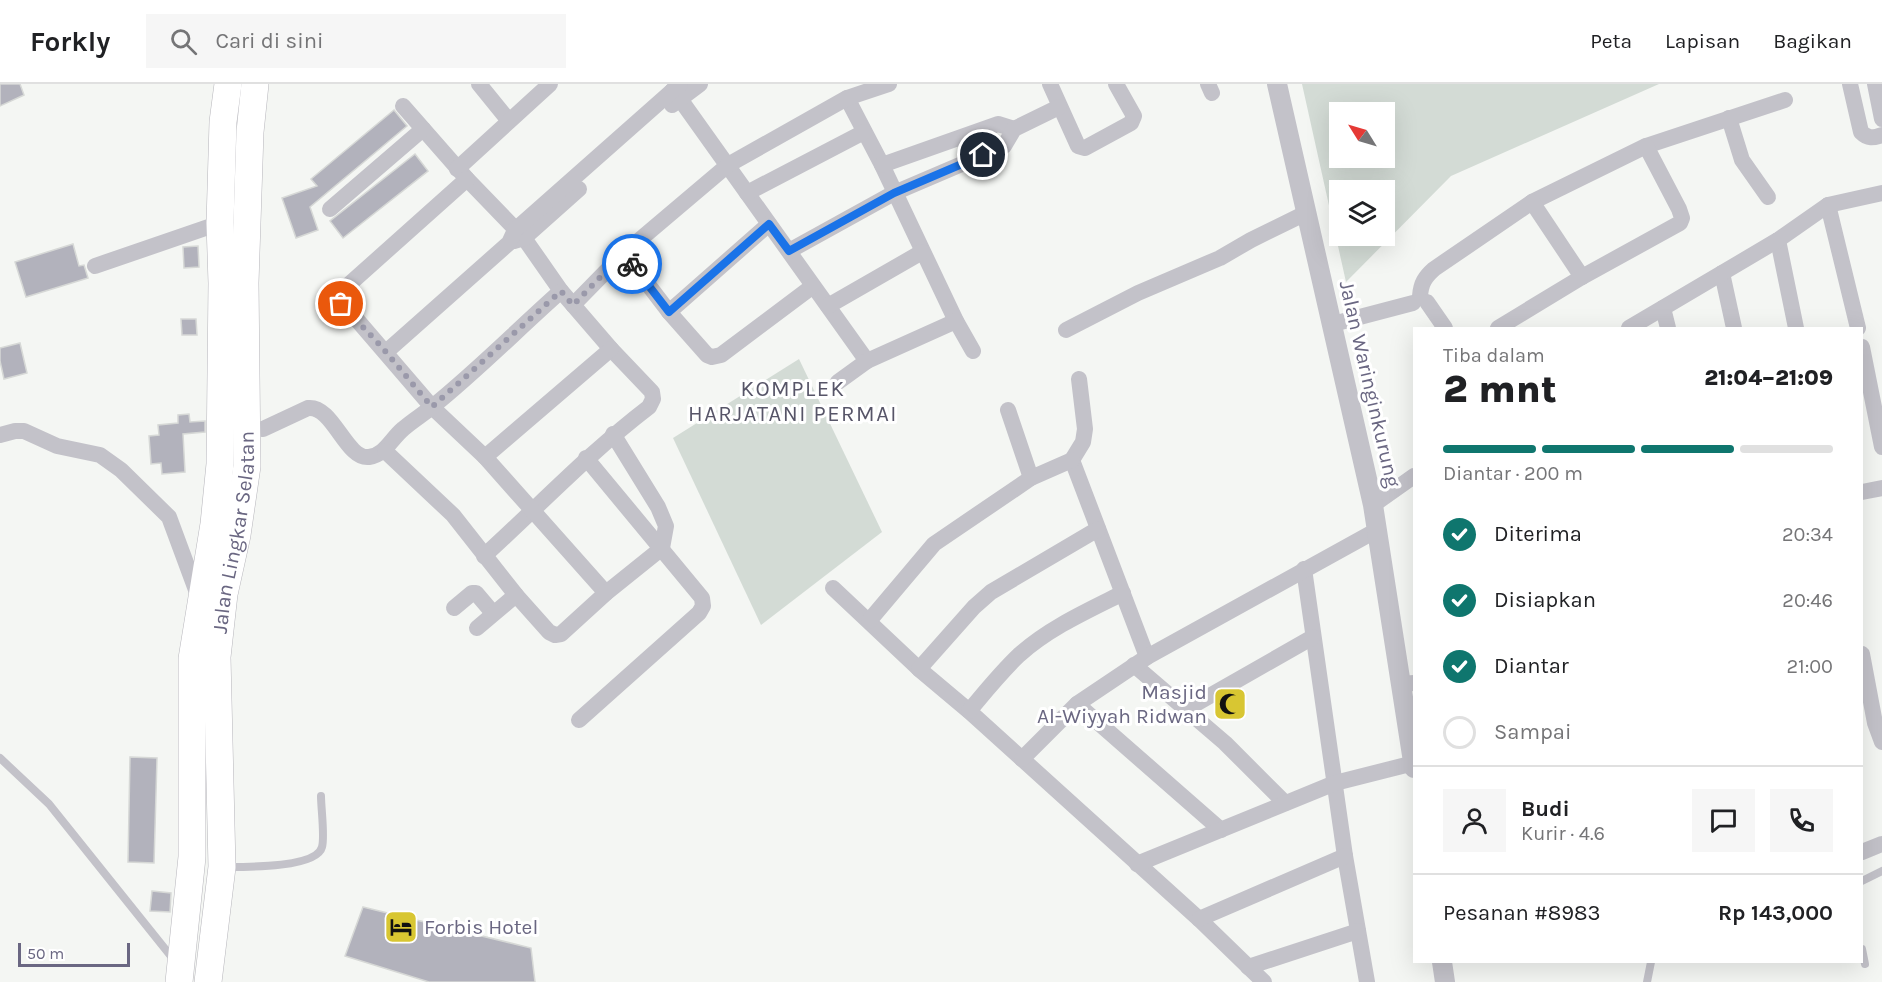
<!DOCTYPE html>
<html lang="id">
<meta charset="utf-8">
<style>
:root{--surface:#fff;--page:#f6f6f6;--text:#202124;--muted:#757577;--line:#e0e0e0;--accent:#0f766e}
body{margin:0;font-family:Karla,sans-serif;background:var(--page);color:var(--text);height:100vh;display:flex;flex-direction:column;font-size:22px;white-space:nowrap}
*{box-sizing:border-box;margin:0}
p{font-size:20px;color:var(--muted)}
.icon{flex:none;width:33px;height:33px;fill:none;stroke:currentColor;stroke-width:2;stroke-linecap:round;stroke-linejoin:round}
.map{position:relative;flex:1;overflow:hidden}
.sheet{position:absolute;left:1413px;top:243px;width:450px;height:636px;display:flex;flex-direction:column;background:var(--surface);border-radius:0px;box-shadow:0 6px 24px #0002}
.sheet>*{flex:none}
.needle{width:39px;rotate:307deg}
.controls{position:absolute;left:1329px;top:18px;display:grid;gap:12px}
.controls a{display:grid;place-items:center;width:66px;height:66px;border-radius:0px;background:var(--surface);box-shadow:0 6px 24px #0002;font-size:30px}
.scale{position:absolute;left:18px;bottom:15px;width:112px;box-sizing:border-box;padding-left:6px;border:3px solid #6a6782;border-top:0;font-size:16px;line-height:21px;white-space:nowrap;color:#6a6782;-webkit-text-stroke:4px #fff;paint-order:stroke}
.pin{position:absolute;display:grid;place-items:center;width:51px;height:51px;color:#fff;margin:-26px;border:3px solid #fff;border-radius:50%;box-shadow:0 2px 6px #0007}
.courier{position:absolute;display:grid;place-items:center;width:60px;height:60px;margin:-30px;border:4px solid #1a73e8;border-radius:50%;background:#fff;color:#222;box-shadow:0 2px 8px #0007}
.headline em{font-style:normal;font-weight:800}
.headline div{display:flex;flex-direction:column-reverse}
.headline{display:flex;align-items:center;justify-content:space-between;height:102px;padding:0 30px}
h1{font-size:39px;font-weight:800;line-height:45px}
.bar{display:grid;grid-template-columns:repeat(4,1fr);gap:9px 6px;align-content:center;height:72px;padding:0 30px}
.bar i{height:8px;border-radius:4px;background:var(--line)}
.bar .current{background:var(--accent)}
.bar p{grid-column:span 4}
.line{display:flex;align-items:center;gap:15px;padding:0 30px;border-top:2px solid var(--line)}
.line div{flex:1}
.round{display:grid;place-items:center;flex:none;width:63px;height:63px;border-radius:0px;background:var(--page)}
ol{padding:0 30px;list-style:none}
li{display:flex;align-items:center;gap:18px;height:66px}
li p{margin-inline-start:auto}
li .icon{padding:6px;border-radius:50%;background:var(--accent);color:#fff;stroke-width:4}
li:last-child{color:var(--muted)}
li i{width:33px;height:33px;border:3px solid var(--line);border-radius:50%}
header{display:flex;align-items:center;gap:36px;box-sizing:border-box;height:84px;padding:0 30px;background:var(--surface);border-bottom:2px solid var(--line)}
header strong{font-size:28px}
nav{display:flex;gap:33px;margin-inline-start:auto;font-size:21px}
.search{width:420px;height:54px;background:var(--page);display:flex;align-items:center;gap:15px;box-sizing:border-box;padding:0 21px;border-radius:0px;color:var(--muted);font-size:22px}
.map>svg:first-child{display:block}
.green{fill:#d3dbd5;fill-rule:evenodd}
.building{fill:#b2b2bc;stroke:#d6d8d6;stroke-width:1.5}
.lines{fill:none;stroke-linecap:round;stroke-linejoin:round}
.trunk-casing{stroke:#b6b5bb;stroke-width:28}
.service{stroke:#c3c2c9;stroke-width:8}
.minor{stroke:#c3c2c9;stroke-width:16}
.tertiary{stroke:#c3c2c9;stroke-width:20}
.trunk{stroke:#fff;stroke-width:27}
.done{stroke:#9a99aa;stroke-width:6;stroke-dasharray:0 10.8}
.route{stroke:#1a73e8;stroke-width:8}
.labels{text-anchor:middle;stroke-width:6;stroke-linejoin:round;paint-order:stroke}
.street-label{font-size:21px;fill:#6a6782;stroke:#fff}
.poi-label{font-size:21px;fill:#6a6782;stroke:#fff;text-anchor:end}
.neighbourhood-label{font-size:22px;letter-spacing:1.5px;fill:#575568;stroke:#fff}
</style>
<header>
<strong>Forkly</strong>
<div class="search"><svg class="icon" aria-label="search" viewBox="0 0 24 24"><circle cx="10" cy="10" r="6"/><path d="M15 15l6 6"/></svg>Cari di sini</div>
<nav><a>Peta</a><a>Lapisan</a><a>Bagikan</a></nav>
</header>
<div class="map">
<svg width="1882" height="898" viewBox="0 0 1882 898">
<rect width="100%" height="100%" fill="#f4f6f3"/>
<g class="green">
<path d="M1302,0H1659L1451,92L1346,198ZM1340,28H1384V74H1340ZM1340,106H1384V152H1340Z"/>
<polygon points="799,275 882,448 761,541 673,354"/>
</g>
<g class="building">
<polygon points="0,0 20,0 24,11 0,22"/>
<polygon points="394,26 407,42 310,123 318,146 296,154 282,114 317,102 311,95"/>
<polygon points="415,70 428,87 343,154 330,137"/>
<polygon points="73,160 79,182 84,181 88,194 26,213 15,178"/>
<polygon points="198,162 199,183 184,184 183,163"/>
<polygon points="181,235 196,235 197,251 182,251"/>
<polygon points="20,259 27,289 4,295 0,277 0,264"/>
<polygon points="189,330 190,338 205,337 205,348 183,350 185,388 162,390 161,379 151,380 149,352 159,351 158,341 178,339 178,331"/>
<polygon points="130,673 157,674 154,779 128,778"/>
<polygon points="152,807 171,809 170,828 150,827"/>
<polygon points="363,823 531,864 535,898 429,898 345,872"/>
</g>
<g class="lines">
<defs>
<g id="trunk">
<polyline points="179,898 192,773 192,575 214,440 220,380 222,199 220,139 223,38 228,0"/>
<path id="s1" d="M208,898L222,783L217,573L224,510L237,451L247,382L245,199L250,48L255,0"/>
</g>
</defs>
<use href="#trunk" class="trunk-casing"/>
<g class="service">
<polyline points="0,674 49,720 174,876"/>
<path d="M225,783C244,783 317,784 322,763C325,753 321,724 321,712"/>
<polyline points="1862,797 1882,787"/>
<polyline points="1862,865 1865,880"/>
<polyline points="1647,898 1651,878"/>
</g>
<g class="minor">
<polyline points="479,0 509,37"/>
<polyline points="1050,0 1078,62 1085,64 1131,39 1134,32 1116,0"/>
<polyline points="1208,0 1212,9"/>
<path d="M1850,0L1861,48C1868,55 1873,54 1882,51"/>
<polyline points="1875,0 1882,35"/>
<polyline points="672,7 680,15 867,277"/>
<polyline points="847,14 882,81 956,237 973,267"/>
<polyline points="672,21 700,0"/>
<path d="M403,22L467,95L524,154L561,207L611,265L652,308L653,315L649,323C590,368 539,422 484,472"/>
<polyline points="1729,34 1742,76 1768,113"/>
<polyline points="882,81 998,40 1014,45"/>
<polyline points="457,85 550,0"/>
<polyline points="467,95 345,204 340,212 340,216 432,323 485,373 606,509"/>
<polyline points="747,109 864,48"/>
<polyline points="1532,118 1646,62 1785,16"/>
<polyline points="1828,121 1858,244"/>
<polyline points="330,125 423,45"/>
<polyline points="1778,156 1796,244"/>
<polyline points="514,157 524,154 579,105"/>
<polyline points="789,167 894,109 1004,62 1014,45 1059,23"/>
<polyline points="624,169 669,228 707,271 712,273 721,271 813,202"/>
<polyline points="95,182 220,139"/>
<polyline points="1722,189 1734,244"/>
<path d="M1420,212C1421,199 1425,193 1434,185L1532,118L1582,193"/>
<polyline points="1427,218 1445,244"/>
<polyline points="573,221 624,169 728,81 847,14 889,0"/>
<polyline points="828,222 922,168"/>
<polyline points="1663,224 1668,244"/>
<polyline points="669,228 769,140"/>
<polyline points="1333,240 1413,219"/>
<polyline points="1498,244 1582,193 1680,139 1682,134 1679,125 1646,62"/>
<polyline points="1629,244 1778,156 1828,121 1882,109"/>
<polyline points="1066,246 1138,209 1220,174 1251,156 1306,129"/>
<polyline points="1862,263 1882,363"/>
<polyline points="386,268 509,159 515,146 680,0"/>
<polyline points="1079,295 1085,345 1083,358 1072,376 1147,573"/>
<polyline points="838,298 867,277 956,237"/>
<polyline points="1008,326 1031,394"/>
<path d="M263,345L308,324C333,321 346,376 369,373C385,371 391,355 403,345C412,337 422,331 432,323C477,287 518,245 561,207"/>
<polyline points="0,351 15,347 24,347 57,362 100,371 121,386 169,433 199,514"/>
<polyline points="385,367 453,431 516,511 549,548 555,551 561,550 606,509 662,464 666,442 658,423 613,350"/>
<polyline points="485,373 611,265"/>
<polyline points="1862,408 1882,404"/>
<polyline points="1373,421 1414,392"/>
<polyline points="1304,485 1345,772 1367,898"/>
<polyline points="833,504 919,585 969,627 1199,835 1264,898"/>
<polyline points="454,524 472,509 476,509 493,529"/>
<polyline points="869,537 934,460 1031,394 1072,376"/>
<polyline points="477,544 516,511"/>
<polyline points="1862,570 1875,639 1882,658"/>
<polyline points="1134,581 1225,659 1285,719"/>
<polyline points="919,585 974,523 991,508 1098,445"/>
<polyline points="1402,600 1414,599"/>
<polyline points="1077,620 1221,746"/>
<polyline points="1185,626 1313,553"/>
<path d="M969,627C985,608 1001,588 1019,571C1049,544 1087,527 1123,509"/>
<polyline points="579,636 699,529 703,522 702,514 586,374"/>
<polyline points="1022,675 1077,620 1147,573 1377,446"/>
<polyline points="1862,768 1882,760"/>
<polyline points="1137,780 1335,699 1414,679"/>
<polyline points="1199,835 1345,772"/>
<polyline points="1248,883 1358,847"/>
</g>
<g class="tertiary">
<polyline points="1277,0 1373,421 1414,684"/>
<polyline points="1442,878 1445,898"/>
</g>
<use href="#trunk" class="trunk"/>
</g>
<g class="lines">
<polyline class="done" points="341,220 380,261 432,323 561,207 573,221 624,169 632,180"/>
<polyline class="route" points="632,180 669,228 769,140 789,167 894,109 983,71"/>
</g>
<defs>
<symbol id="mosque-square" viewBox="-11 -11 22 22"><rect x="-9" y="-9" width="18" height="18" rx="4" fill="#d8c632" stroke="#fff"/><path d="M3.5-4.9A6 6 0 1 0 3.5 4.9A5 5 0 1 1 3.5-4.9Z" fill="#111"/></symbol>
<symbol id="hotel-square" viewBox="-11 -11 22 22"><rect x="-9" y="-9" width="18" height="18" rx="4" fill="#d8c632" stroke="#fff"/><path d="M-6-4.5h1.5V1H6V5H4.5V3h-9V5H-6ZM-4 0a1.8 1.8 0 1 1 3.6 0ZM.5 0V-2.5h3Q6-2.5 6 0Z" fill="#111"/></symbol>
</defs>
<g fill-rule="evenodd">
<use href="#mosque-square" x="1211" y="601" width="38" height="38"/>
<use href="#hotel-square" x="382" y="824" width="38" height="38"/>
</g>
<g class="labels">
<g class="street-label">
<text transform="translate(1370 300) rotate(77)" y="7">Jalan Waringinkurung</text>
<text dy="7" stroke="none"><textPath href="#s1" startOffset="452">Jalan Lingkar Selatan</textPath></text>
</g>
<g class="poi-label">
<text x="1207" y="615">Masjid<tspan x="1207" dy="24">Al-Wiyyah Ridwan</tspan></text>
<text x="424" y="850" text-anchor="start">Forbis Hotel</text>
</g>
<g class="neighbourhood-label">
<text x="793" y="312">KOMPLEK<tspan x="793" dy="25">HARJATANI PERMAI</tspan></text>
</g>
</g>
</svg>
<div class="controls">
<a><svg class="needle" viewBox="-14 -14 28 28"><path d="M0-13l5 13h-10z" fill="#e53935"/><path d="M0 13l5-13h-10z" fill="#757577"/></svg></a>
<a><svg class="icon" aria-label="layers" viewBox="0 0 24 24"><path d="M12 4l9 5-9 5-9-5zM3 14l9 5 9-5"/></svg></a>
</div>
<div class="scale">50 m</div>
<div class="pin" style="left:341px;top:220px;background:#ea580c"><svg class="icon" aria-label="bag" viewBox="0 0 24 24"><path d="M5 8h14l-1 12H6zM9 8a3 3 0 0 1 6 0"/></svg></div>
<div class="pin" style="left:983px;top:71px;background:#1f2937"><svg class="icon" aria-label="home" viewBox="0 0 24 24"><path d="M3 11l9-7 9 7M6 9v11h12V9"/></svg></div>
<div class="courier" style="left:632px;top:180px"><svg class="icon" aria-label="bike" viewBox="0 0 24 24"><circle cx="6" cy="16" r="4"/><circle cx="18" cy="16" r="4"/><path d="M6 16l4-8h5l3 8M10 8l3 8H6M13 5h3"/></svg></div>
<section class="sheet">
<div class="headline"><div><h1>2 mnt</h1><p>Tiba dalam</p></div><em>21:04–21:09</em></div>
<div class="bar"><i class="current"></i><i class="current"></i><i class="current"></i><i></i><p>Diantar · 200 m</p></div>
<ol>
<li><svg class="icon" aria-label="check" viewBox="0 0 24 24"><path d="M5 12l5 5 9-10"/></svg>Diterima<p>20:34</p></li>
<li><svg class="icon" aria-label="check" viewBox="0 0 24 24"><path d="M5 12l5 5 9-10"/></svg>Disiapkan<p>20:46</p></li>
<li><svg class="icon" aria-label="check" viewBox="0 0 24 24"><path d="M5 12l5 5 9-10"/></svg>Diantar<p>21:00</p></li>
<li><i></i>Sampai</li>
</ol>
<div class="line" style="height:108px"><a class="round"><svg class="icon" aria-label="person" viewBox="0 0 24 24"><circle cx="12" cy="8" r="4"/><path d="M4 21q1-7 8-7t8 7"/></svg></a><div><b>Budi</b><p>Kurir · 4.6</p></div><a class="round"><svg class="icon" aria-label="chat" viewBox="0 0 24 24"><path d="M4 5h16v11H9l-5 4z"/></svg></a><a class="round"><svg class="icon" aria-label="phone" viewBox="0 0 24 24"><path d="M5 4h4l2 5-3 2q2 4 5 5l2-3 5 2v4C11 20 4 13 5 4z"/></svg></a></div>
<div class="line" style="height:78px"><div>Pesanan #8983</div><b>Rp 143,000</b></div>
</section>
</div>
